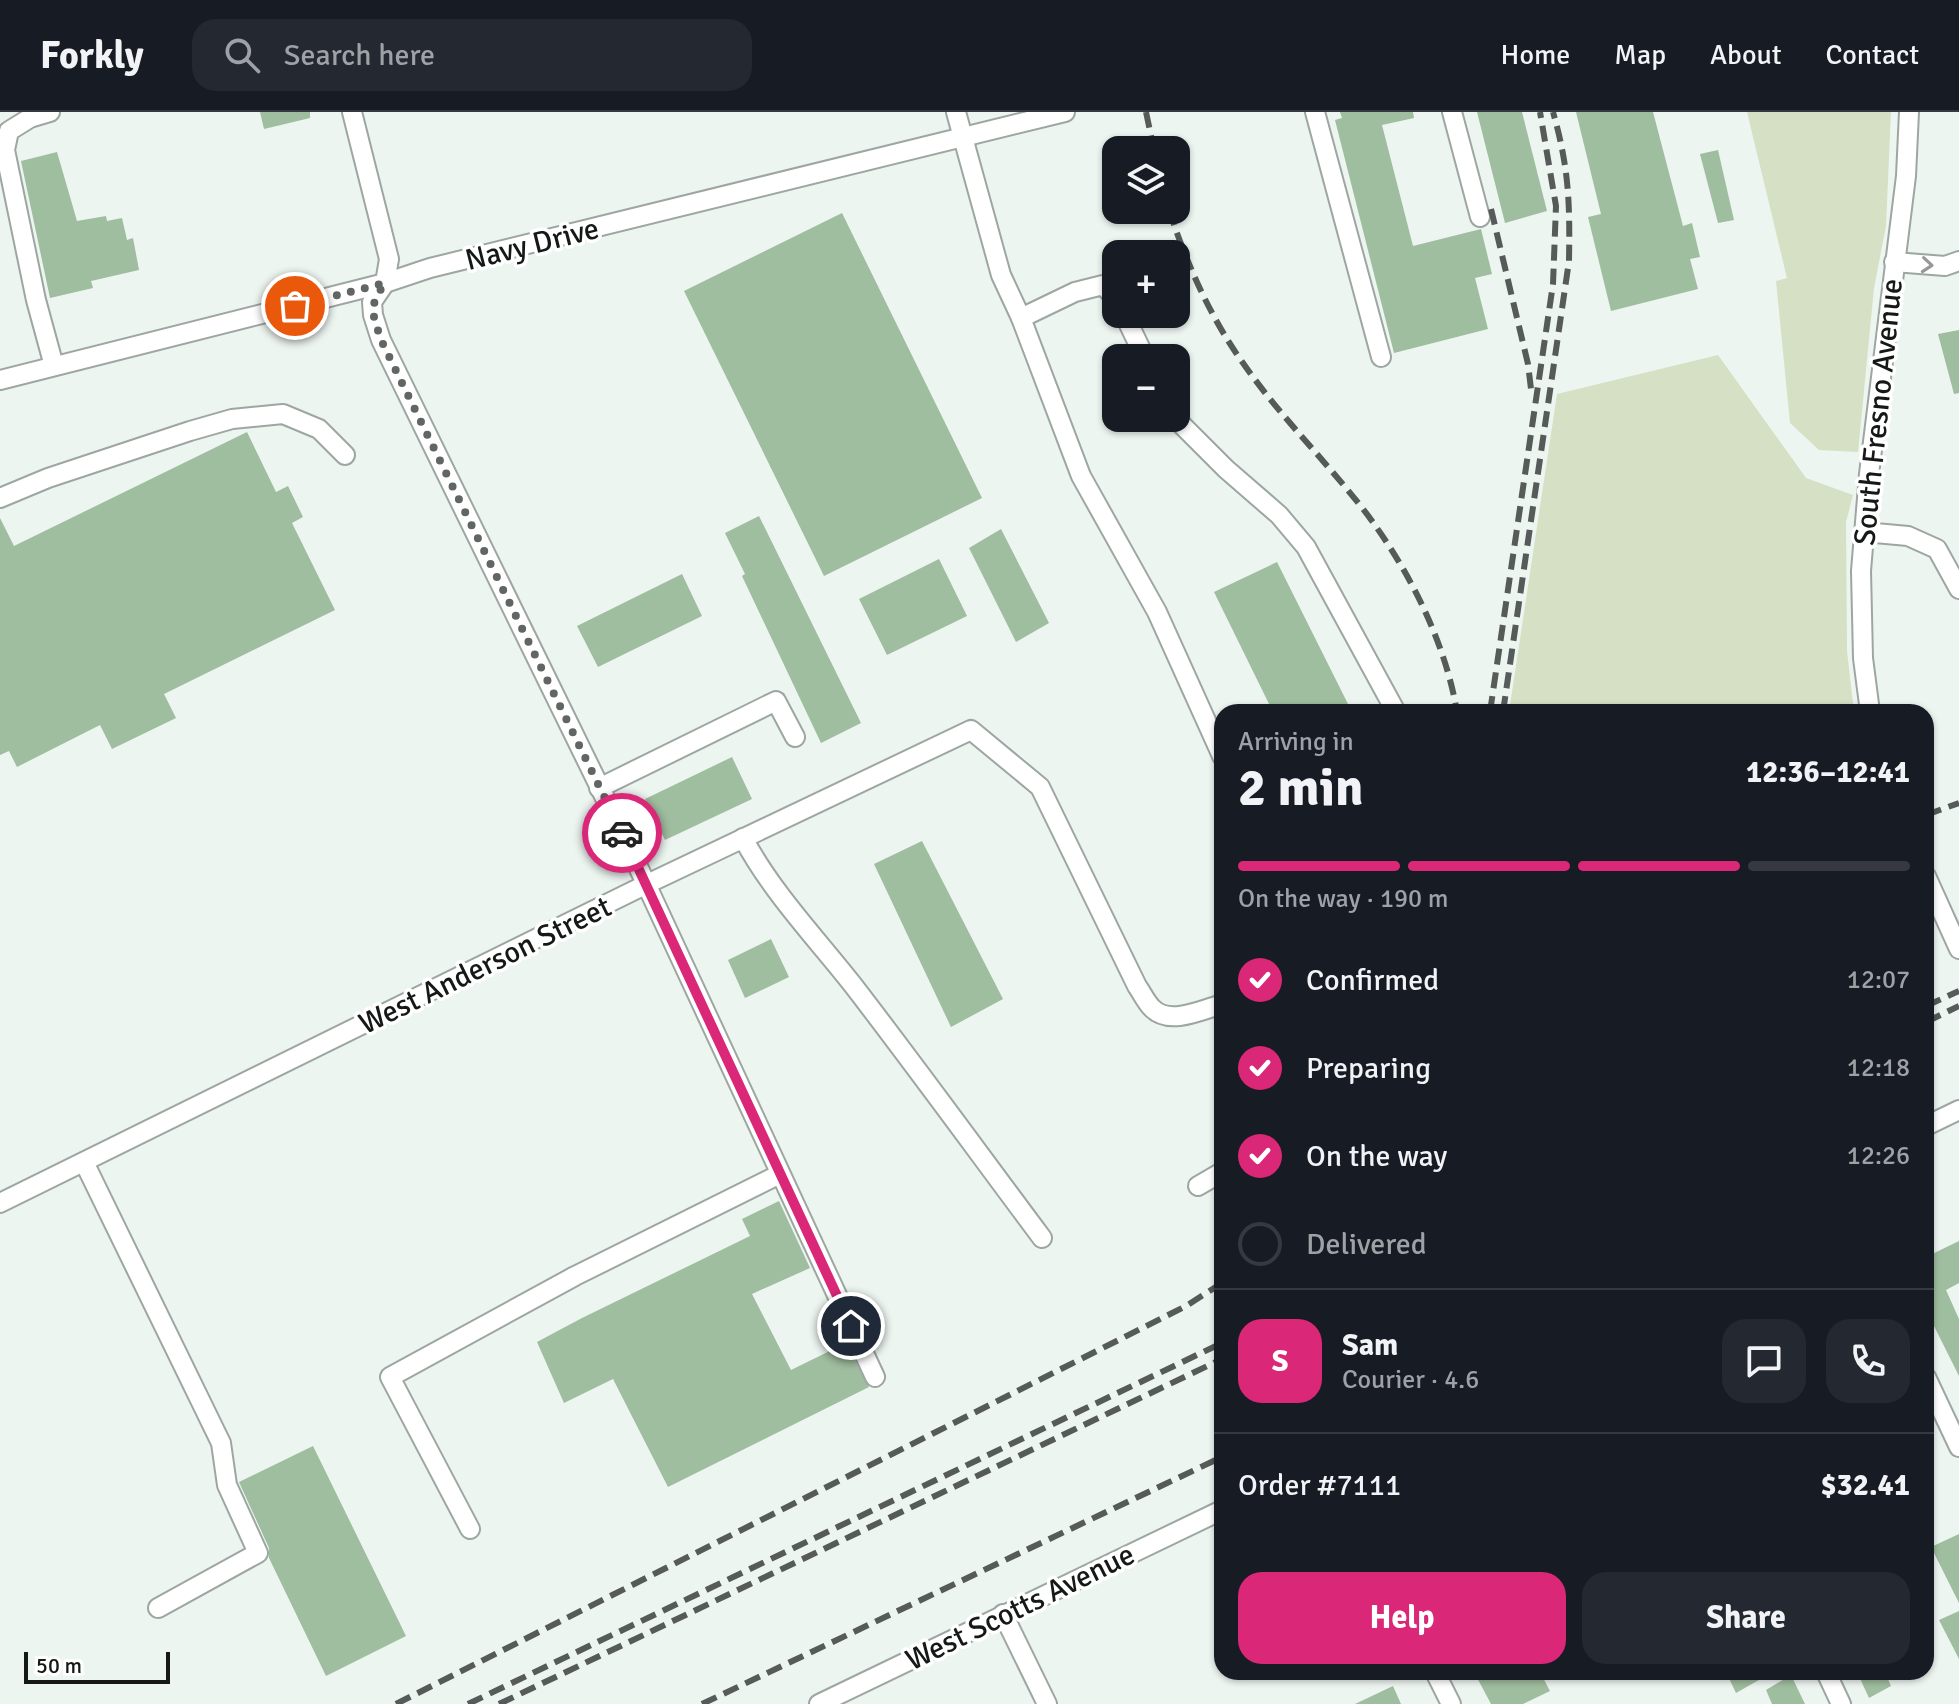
<!DOCTYPE html>
<meta charset="utf-8">
<style>
:root{--surface:#171b24;--page:#242831;--text:#f1f3f6;--muted:#9ea1a6;--line:#363941;--accent:#db2777}
body{margin:0;font-family:Signika,sans-serif;background:var(--page);color:var(--text);height:100vh;display:flex;flex-direction:column;font-size:30px;white-space:nowrap}
*{box-sizing:border-box;margin:0}
p{font-size:26px;color:var(--muted)}
.icon{flex:none;width:44px;height:44px;fill:none;stroke:currentColor;stroke-width:2;stroke-linecap:round;stroke-linejoin:round}
.map{position:relative;flex:1;overflow:hidden}
.drawer{position:absolute;left:1214px;top:592px;width:720px;height:976px;display:flex;flex-direction:column;background:var(--surface);border-radius:24px;box-shadow:0 2px 6px #0004}
.drawer>*{flex:none}
.controls{position:absolute;left:1102px;top:24px;display:grid;gap:16px}
.controls a{display:grid;place-items:center;width:88px;height:88px;border-radius:16px;background:var(--surface);box-shadow:0 2px 6px #0004;font-size:40px}
.scale{position:absolute;left:24px;bottom:20px;width:146px;box-sizing:border-box;padding-left:8px;border:4px solid #151817;border-top:0;font-size:22px;line-height:28px;white-space:nowrap;color:#151817;-webkit-text-stroke:6px #fff;paint-order:stroke}
.pin{position:absolute;display:grid;place-items:center;width:68px;height:68px;color:#fff;margin:-34px;border:4px solid #fff;border-radius:50%;box-shadow:0 2px 8px #0007}
.courier{position:absolute;display:grid;place-items:center;width:80px;height:80px;margin:-40px;border:6px solid #db2777;border-radius:50%;background:#fff;color:#222;box-shadow:0 2px 10px #0007}
.headline em{font-style:normal;font-weight:700}
.headline div{display:flex;flex-direction:column-reverse}
.headline{display:flex;align-items:center;justify-content:space-between;height:136px;padding:0 24px}
h1{font-size:52px;font-weight:700;line-height:60px}
.bar{display:grid;grid-template-columns:repeat(4,1fr);gap:12px 8px;align-content:center;height:96px;padding:0 24px}
.bar i{height:10px;border-radius:6px;background:var(--line)}
.bar .current{background:var(--accent)}
.bar p{grid-column:span 4}
.line{display:flex;align-items:center;gap:20px;padding:0 24px;border-top:2px solid var(--line)}
.line div{flex:1}
.round{display:grid;place-items:center;flex:none;width:84px;height:84px;border-radius:24px;background:var(--page)}
ol{padding:0 24px;list-style:none}
li{display:flex;align-items:center;gap:24px;height:88px}
li p{margin-inline-start:auto}
li .icon{padding:8px;border-radius:50%;background:var(--accent);color:#fff;stroke-width:4}
li:last-child{color:var(--muted)}
li i{width:44px;height:44px;border:4px solid var(--line);border-radius:50%}
.button{display:flex;gap:16px;margin-top:auto;padding:16px 24px}
.button a{flex:1;height:92px;border-radius:24px;background:var(--accent);color:#fff;font-size:32px;font-weight:700;line-height:92px;text-align:center}
.button a+a{background:var(--page);color:var(--text)}
header{display:flex;align-items:center;gap:48px;box-sizing:border-box;height:112px;padding:0 40px;background:var(--surface);border-bottom:2px solid var(--line)}
header strong{font-size:38px}
nav{display:flex;gap:44px;margin-inline-start:auto;font-size:28px}
.search{width:560px;height:72px;background:var(--page);display:flex;align-items:center;gap:20px;box-sizing:border-box;padding:0 28px;border-radius:24px;color:var(--muted);font-size:30px}
.map>svg:first-child{display:block}
.green{fill:#d5e0c4}
.building{fill:#9fbd9f}
.lines{fill:none;stroke-linecap:round;stroke-linejoin:round}
.minor-casing{stroke:#9ea6a2;stroke-width:22}
.minor{stroke:#fff;stroke-width:18}
.rail{stroke:#565b59;stroke-width:6;stroke-dasharray:16 8;stroke-linecap:butt}
.oneway{stroke:#969797}
.done{stroke:#616563;stroke-width:8;stroke-dasharray:0 14.4}
.route{stroke:#db2777;stroke-width:10}
.labels{text-anchor:middle;stroke-width:7;stroke-linejoin:round;paint-order:stroke}
.street-label{font-size:30px;fill:#151817;stroke:#fff}
</style>
<header>
<strong>Forkly</strong>
<div class="search"><svg class="icon" aria-label="search" viewBox="0 0 24 24"><circle cx="10" cy="10" r="6"/><path d="M15 15l6 6"/></svg>Search here</div>
<nav><a>Home</a><a>Map</a><a>About</a><a>Contact</a></nav>
</header>
<div class="map">
<svg width="1959" height="1592" viewBox="0 0 1959 1592">
<rect width="100%" height="100%" fill="#edf5f1"/>
<g class="green">
<polygon points="1747,0 1891,0 1886,114 1874,176 1858,340 1819,338 1790,311 1776,169 1787,166"/>
<polygon points="1718,243 1806,366 1853,383 1846,410 1847,539 1854,600 1509,600 1557,282"/>
</g>
<g class="building">
<polygon points="260,0 310,0 310,6 264,17"/>
<polygon points="1340,0 1413,0 1414,6 1382,13 1413,134 1481,117 1492,162 1475,166 1488,217 1394,241 1335,8 1342,6"/>
<polygon points="1477,0 1522,0 1547,99 1505,111"/>
<polygon points="1576,0 1653,0 1683,114 1692,111 1700,145 1690,147 1698,177 1611,199 1588,105 1601,102"/>
<polygon points="1718,38 1734,108 1718,111 1700,42"/>
<polygon points="57,40 77,109 106,104 107,109 122,106 127,128 133,126 139,158 91,169 93,176 50,186 21,49"/>
<polygon points="842,101 982,386 824,464 684,179"/>
<polygon points="1959,218 1959,281 1954,282 1938,222"/>
<polygon points="247,320 276,380 288,374 303,405 292,411 335,498 164,582 176,606 112,637 100,613 17,655 9,639 0,643 0,406 14,434"/>
<polygon points="759,404 861,611 821,631 742,464 745,462 725,421"/>
<polygon points="1001,417 1049,511 1016,530 969,436"/>
<polygon points="939,447 967,504 887,543 859,487"/>
<polygon points="1277,450 1352,600 1273,600 1214,480"/>
<polygon points="682,462 702,504 598,555 577,514"/>
<polygon points="732,645 752,687 665,728 645,687"/>
<polygon points="922,729 1003,887 951,915 874,752"/>
<polygon points="771,827 789,865 745,886 728,848"/>
<polygon points="779,1089 810,1156 752,1182 791,1258 846,1231 869,1275 668,1375 613,1267 564,1291 537,1230 582,1206 750,1124 742,1107"/>
<polygon points="1959,1129 1959,1171 1946,1178 1959,1207 1959,1264 1926,1198 1926,1145"/>
<polygon points="313,1334 406,1524 326,1564 269,1446 269,1436 239,1370"/>
<polygon points="1959,1422 1959,1491 1931,1435"/>
<polygon points="1959,1499 1959,1547 1939,1508"/>
<polygon points="1474,1560 1540,1560 1550,1579 1523,1592 1491,1592"/>
<polygon points="1726,1560 1773,1560 1736,1581"/>
<polygon points="1857,1560 1885,1560 1891,1574 1869,1586"/>
<polygon points="1791,1563 1805,1592 1772,1592 1766,1578"/>
<polygon points="1393,1574 1401,1592 1355,1592"/>
</g>
<g class="lines">
<defs>
<g id="minor">
<polyline points="50,0 30,6 9,19 5,38 36,188 54,254"/>
<polyline points="352,0 389,147 385,171 372,190 373,203 381,228 628,733 875,1265"/>
<polyline points="956,0 1001,163 1021,206 1081,364 1157,500 1222,644"/>
<polyline points="1315,0 1381,245"/>
<polyline points="1452,0 1480,105"/>
<polyline points="1894,150 1945,154 1959,149"/>
<polyline points="1124,202 1145,246"/>
<polyline points="1021,206 1075,180 1103,173 1116,187"/>
<polyline points="0,268 385,171 430,156 1065,0"/>
<polyline points="1175,306 1226,357 1279,403 1306,435 1396,600"/>
<polyline points="0,386 48,366 190,319 232,307 283,302 319,317 345,343"/>
<polyline points="1864,420 1908,424 1937,437 1959,477"/>
<polyline points="1870,600 1863,546 1861,459 1869,362 1906,64 1909,0"/>
<polyline points="599,676 776,589 795,625"/>
<path d="M743,726C773,782 817,827 856,877C919,959 980,1043 1042,1126"/>
<polyline points="1926,764 1959,837"/>
<polyline points="1926,1014 1959,998"/>
<polyline points="84,1050 221,1331 227,1373 258,1441 158,1496"/>
<polyline points="1198,1074 1222,1060"/>
<path d="M0,1091L645,773L971,618L1040,675L1137,874C1142,881 1146,890 1152,896C1169,914 1202,898 1222,892"/>
<polyline points="1926,1265 1959,1335"/>
<polyline points="470,1417 390,1265 575,1164 780,1062"/>
<polyline points="1003,1502 1047,1592"/>
<polyline points="1435,1560 1451,1592"/>
<polyline points="1826,1560 1841,1592"/>
<polyline points="819,1592 1222,1398"/>
</g>
</defs>
<use href="#minor" class="minor-casing"/>
<use href="#minor" class="minor"/>
<g class="rail">
<polyline points="1146,0 1154,38"/>
<polyline points="1491,97 1528,252 1531,277"/>
<path d="M1169,98C1187,152 1210,205 1243,251C1279,303 1324,347 1363,397C1407,454 1445,528 1457,600"/>
<polyline points="1490,600 1553,172 1556,94 1540,0"/>
<path d="M1503,600L1569,149C1570,91 1569,56 1553,0"/>
<polyline points="1926,703 1959,691"/>
<polyline points="1926,894 1959,879"/>
<polyline points="1926,910 1959,894"/>
<polyline points="396,1592 1186,1194 1222,1171"/>
<polyline points="468,1592 1222,1231"/>
<polyline points="499,1592 1222,1247"/>
<polyline points="702,1592 1222,1345"/>
</g>
</g>
<defs><path id="oneway-chevron" d="M-2-3.5L2.5 0L-2 3.5" fill="none" stroke-width="1.6" stroke-linecap="round" stroke-linejoin="round" transform="scale(2)"/></defs>
<use class="oneway" href="#oneway-chevron" transform="translate(1927 153) rotate(5)"/>
<g class="lines">
<path class="done" d="M295,194L385,171C368,196 372,199 381,228L622,721"/>
<polyline class="route" points="622,721 851,1214"/>
</g>
<g class="labels">
<g class="street-label">
<text transform="translate(532 132) rotate(-14)" y="10">Navy Drive</text>
<text transform="translate(1878 300) rotate(-84)" y="10">South Fresno Avenue</text>
<text transform="translate(485 853) rotate(-26)" y="10">West Anderson Street</text>
<text transform="translate(1020 1495) rotate(-26)" y="10">West Scotts Avenue</text>
</g>
</g>
</svg>
<div class="controls">
<a><svg class="icon" aria-label="layers" viewBox="0 0 24 24"><path d="M12 4l9 5-9 5-9-5zM3 14l9 5 9-5"/></svg></a>
<a>+</a>
<a>−</a>
</div>
<div class="scale">50 m</div>
<div class="pin" style="left:295px;top:194px;background:#ea580c"><svg class="icon" aria-label="bag" viewBox="0 0 24 24"><path d="M5 8h14l-1 12H6zM9 8a3 3 0 0 1 6 0"/></svg></div>
<div class="pin" style="left:851px;top:1214px;background:#1f2937"><svg class="icon" aria-label="home" viewBox="0 0 24 24"><path d="M3 11l9-7 9 7M6 9v11h12V9"/></svg></div>
<div class="courier" style="left:622px;top:721px"><svg class="icon" aria-label="car" viewBox="0 0 24 24"><path d="M5 17H2v-5l4-1 3-4h7l3 4 3 1v5h-3M9 17h6M6 11h13"/><circle cx="7" cy="17" r="2"/><circle cx="17" cy="17" r="2"/></svg></div>
<section class="drawer">
<div class="headline"><div><h1>2 min</h1><p>Arriving in</p></div><em>12:36–12:41</em></div>
<div class="bar"><i class="current"></i><i class="current"></i><i class="current"></i><i></i><p>On the way · 190 m</p></div>
<ol>
<li><svg class="icon" aria-label="check" viewBox="0 0 24 24"><path d="M5 12l5 5 9-10"/></svg>Confirmed<p>12:07</p></li>
<li><svg class="icon" aria-label="check" viewBox="0 0 24 24"><path d="M5 12l5 5 9-10"/></svg>Preparing<p>12:18</p></li>
<li><svg class="icon" aria-label="check" viewBox="0 0 24 24"><path d="M5 12l5 5 9-10"/></svg>On the way<p>12:26</p></li>
<li><i></i>Delivered</li>
</ol>
<div class="line" style="height:144px"><b class="round" style="background:var(--accent);color:#fff">S</b><div><b>Sam</b><p>Courier · 4.6</p></div><a class="round"><svg class="icon" aria-label="chat" viewBox="0 0 24 24"><path d="M4 5h16v11H9l-5 4z"/></svg></a><a class="round"><svg class="icon" aria-label="phone" viewBox="0 0 24 24"><path d="M5 4h4l2 5-3 2q2 4 5 5l2-3 5 2v4C11 20 4 13 5 4z"/></svg></a></div>
<div class="line" style="height:104px"><div>Order #7111</div><b>$32.41</b></div>
<div class="button"><a>Help</a><a>Share</a></div>
</section>
</div>
